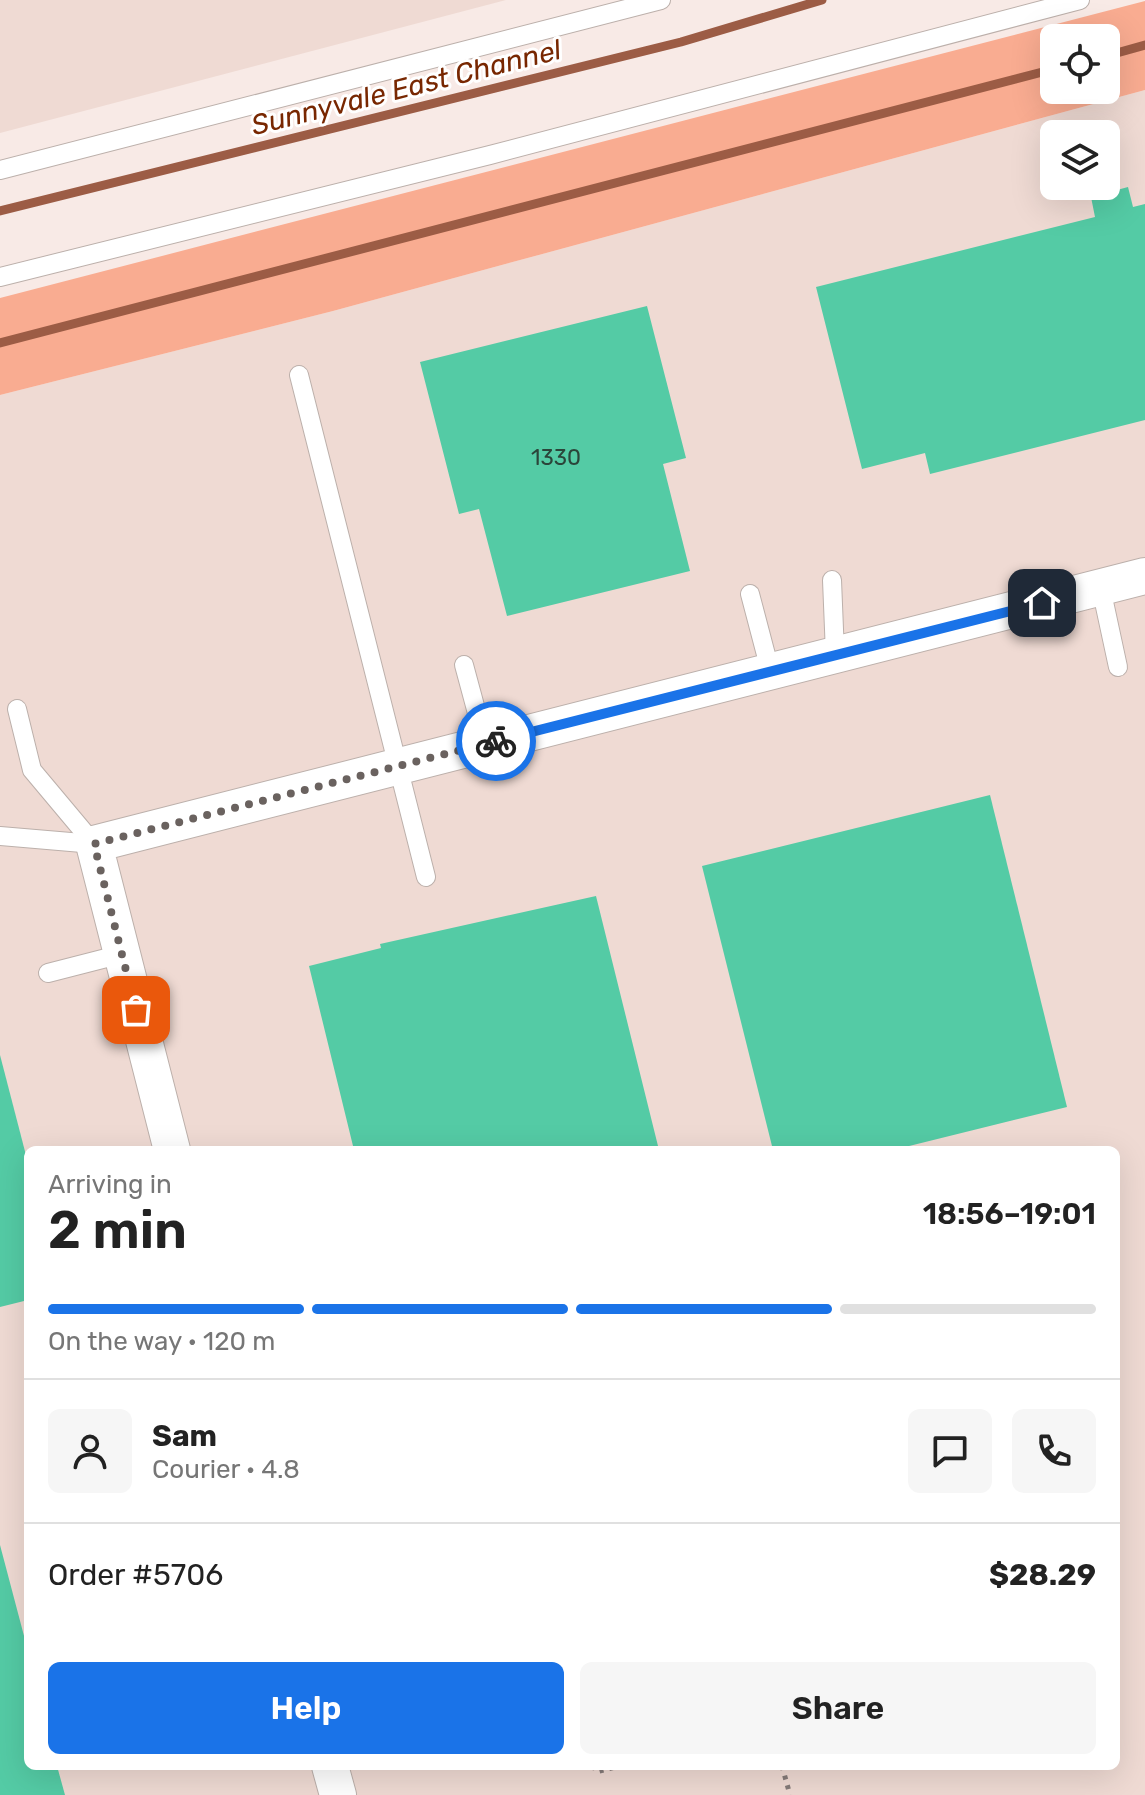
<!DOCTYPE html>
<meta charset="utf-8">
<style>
:root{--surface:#fff;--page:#f6f6f6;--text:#222;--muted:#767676;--line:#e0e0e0;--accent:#1a73e8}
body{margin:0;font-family:Rubik,sans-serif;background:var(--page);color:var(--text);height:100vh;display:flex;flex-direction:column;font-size:30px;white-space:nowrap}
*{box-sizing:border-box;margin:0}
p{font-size:26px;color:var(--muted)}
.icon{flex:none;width:44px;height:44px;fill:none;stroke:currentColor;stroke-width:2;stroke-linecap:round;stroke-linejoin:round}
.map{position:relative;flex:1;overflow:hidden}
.details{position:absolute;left:24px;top:1146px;width:1096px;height:624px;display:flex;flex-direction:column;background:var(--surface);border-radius:12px;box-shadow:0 8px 32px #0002}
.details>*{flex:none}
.buttons{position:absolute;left:1040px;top:24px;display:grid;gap:16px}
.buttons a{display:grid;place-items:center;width:80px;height:80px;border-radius:12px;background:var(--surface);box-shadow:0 8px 32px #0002;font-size:40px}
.pin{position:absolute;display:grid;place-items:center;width:68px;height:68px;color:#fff;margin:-34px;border-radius:16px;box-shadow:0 4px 12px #0006}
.courier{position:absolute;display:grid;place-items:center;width:80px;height:80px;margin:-40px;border:6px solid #1a73e8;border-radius:50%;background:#fff;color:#222;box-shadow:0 2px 10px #0007}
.overview em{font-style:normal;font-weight:600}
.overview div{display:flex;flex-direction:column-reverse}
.overview{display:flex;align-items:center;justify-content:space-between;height:136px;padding:0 24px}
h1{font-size:52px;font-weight:600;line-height:60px}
.bar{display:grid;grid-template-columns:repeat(4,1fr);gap:12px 8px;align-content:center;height:96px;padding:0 24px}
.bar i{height:10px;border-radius:6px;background:var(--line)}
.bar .current{background:var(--accent)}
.bar p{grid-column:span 4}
.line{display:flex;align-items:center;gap:20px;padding:0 24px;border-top:2px solid var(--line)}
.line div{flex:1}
.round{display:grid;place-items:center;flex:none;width:84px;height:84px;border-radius:12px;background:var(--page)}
.primary-button{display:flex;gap:16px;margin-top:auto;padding:16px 24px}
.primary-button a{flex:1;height:92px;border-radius:12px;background:var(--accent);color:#fff;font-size:32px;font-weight:600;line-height:92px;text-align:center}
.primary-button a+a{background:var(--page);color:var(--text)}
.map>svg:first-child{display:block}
.built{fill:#efdad3;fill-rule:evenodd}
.green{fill:#f9ac91;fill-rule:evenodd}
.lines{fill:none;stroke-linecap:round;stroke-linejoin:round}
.stream{stroke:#9c5c45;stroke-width:9}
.building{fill:#54cba5}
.service-casing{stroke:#bcb0ab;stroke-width:20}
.minor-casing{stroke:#bcb0ab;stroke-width:38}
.path{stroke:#857b79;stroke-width:5;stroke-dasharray:4 6;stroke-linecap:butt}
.service{stroke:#fff;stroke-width:18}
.minor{stroke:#fff;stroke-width:36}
.done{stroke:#6a625f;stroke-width:8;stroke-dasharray:0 14.4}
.route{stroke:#1a73e8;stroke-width:10}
.labels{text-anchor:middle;stroke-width:6;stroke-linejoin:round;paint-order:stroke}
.number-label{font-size:22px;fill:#2b453a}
.water-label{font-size:28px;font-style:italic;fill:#782701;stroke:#fff}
</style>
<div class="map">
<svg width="1145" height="1795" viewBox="0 0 1145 1795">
<rect width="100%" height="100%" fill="#f8eae6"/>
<g class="built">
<polygon points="0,0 506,0 0,133"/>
<path d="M1145,90V1795H0V395L333,311ZM1054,134H1106V186H1054ZM28,1150H1116V1766H28Z"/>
</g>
<path class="green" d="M1145,1V90L333,311L0,395V298ZM1054,38H1106V90H1054Z"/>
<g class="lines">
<g class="stream">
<polyline points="1106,56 1145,45"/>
<polyline points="0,211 681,42 822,0"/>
<polyline points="0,343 1054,69"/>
</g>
</g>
<g class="building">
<polygon points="1128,187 1133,207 1145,204 1145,420 930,474 925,453 862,469 816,287 1095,217 1091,197"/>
<polygon points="647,306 686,458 663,464 690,571 507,616 479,509 459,514 420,362"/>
<polygon points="990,795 1067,1107 893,1150 773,1150 702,866"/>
<polygon points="596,896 659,1150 354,1150 309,966 381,948 380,944"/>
<polygon points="0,1055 28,1163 28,1300 0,1307"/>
<polygon points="0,1545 28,1651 28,1766 57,1766 65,1795 0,1795"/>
</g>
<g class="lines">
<defs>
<g id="service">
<polyline points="0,170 661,0"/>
<polyline points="0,277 490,155 1080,0"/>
<polyline points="299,375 426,877"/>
<polyline points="832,580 835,654"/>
<polyline points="1101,588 1118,667"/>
<polyline points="750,594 770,670"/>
<polyline points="464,665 485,743"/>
<polyline points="17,709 32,770 94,844"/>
<polyline points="0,836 94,844"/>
<polyline points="48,973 122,954"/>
</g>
<g id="minor">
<polyline points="172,1150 94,844 1145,576"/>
<polyline points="330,1766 338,1795"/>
</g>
</defs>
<use href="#service" class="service-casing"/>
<use href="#minor" class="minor-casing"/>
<g class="path">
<polyline points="594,1766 596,1772 619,1766"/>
<polyline points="782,1766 790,1795"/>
</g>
<use href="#service" class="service"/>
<use href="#minor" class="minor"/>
</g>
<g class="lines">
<polyline class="done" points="136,1010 94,844 496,741"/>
<polyline class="route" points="496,741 1042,603"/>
</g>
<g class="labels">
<g class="number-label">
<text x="556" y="465">1330</text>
</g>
<g class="water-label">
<text transform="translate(406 87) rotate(-14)" y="10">Sunnyvale East Channel</text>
</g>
</g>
</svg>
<div class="buttons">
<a><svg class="icon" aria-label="locate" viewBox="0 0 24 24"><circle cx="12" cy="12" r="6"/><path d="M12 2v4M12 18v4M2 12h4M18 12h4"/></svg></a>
<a><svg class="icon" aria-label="layers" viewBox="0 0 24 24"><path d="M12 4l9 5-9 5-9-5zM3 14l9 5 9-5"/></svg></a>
</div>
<div class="pin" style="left:136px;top:1010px;background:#ea580c"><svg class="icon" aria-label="bag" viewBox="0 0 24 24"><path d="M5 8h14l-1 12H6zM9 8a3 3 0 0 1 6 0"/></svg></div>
<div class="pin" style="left:1042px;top:603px;background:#1f2937"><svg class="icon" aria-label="home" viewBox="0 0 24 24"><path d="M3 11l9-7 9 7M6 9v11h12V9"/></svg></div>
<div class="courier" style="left:496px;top:741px"><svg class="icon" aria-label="bike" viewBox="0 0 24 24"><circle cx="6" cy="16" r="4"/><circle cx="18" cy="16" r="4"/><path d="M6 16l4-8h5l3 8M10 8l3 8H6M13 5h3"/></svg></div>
<section class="details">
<div class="overview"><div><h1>2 min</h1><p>Arriving in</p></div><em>18:56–19:01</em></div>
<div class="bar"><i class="current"></i><i class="current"></i><i class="current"></i><i></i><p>On the way · 120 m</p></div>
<div class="line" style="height:144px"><a class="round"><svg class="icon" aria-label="person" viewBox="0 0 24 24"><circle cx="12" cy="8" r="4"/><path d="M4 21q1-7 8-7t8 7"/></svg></a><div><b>Sam</b><p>Courier · 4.8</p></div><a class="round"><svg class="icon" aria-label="chat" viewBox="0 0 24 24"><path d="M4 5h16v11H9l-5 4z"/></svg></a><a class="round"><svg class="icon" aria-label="phone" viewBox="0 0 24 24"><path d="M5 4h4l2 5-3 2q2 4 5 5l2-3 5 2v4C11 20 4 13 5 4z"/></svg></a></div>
<div class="line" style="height:104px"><div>Order #5706</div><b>$28.29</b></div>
<div class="primary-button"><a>Help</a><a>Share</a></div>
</section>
</div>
